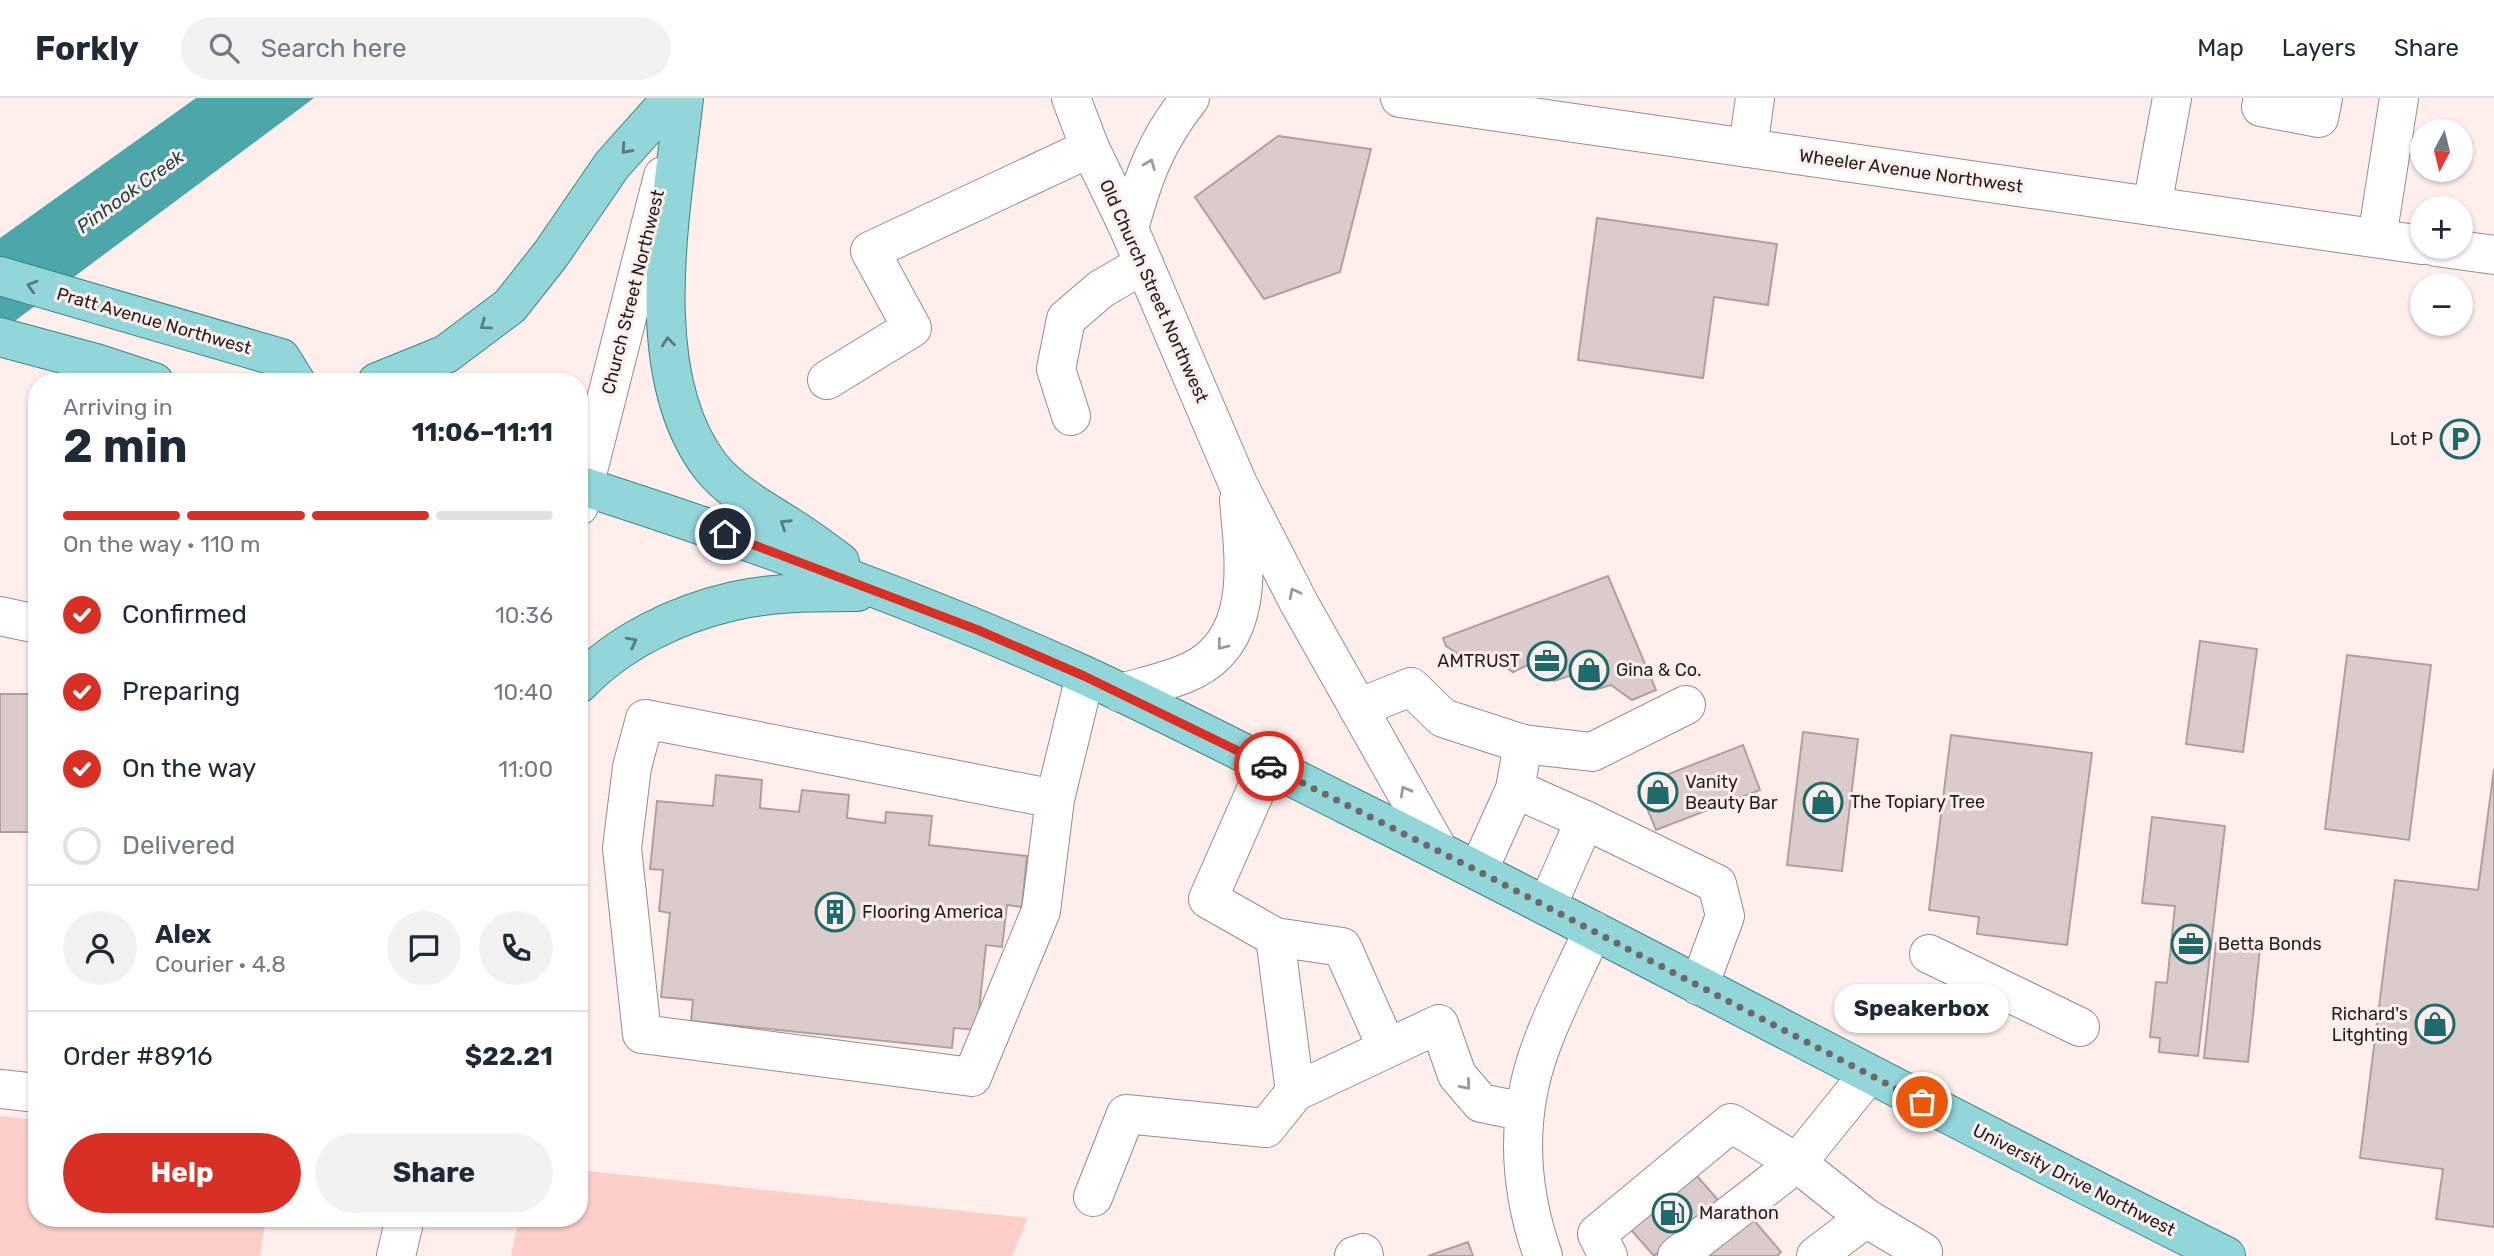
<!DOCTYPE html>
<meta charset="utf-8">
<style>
:root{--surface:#fff;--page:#f2f2f3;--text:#1f2937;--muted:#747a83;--line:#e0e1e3;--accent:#d93025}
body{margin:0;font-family:Rubik,sans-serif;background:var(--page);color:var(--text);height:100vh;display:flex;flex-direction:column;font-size:26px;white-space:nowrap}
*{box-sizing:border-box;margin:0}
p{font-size:23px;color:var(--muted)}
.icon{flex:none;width:38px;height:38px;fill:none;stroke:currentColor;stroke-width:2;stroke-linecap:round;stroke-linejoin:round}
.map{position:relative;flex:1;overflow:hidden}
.details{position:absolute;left:28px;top:275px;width:560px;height:854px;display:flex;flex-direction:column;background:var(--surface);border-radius:28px;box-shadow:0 2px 5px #0004}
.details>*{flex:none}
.needle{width:46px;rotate:187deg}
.tools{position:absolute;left:2410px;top:21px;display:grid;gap:14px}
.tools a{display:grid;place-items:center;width:63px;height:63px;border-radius:50%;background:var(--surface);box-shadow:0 2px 5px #0004;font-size:35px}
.pin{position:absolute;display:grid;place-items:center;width:60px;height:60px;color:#fff;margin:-30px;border:4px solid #fff;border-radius:50%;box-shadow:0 2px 7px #0007}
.courier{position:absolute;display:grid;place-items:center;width:70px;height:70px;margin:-35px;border:5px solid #d93025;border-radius:50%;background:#fff;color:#222;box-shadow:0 2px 9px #0007}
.bubble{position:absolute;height:49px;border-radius:24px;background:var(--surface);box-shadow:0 2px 5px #0004;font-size:23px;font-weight:700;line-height:49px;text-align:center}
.overview em{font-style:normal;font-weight:700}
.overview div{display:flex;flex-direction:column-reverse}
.overview{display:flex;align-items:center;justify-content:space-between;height:119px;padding:0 35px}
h1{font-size:46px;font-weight:700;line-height:52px}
.bar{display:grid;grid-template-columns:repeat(4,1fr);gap:10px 7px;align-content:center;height:84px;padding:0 35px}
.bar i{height:9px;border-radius:5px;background:var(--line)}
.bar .on{background:var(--accent)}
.bar p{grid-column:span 4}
.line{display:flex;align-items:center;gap:18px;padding:0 35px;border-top:2px solid var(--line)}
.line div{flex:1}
.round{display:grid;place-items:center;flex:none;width:74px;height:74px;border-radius:37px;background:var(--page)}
ol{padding:0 35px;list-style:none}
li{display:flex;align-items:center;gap:21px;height:77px}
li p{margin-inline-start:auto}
li .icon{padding:7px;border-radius:50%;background:var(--accent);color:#fff;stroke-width:4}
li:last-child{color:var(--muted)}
li i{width:38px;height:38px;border:4px solid var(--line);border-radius:50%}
.action{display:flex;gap:14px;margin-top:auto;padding:14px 35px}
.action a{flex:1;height:80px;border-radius:42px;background:var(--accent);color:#fff;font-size:28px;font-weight:700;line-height:80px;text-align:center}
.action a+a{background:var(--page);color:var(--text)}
header{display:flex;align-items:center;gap:42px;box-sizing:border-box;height:98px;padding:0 35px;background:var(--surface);border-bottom:2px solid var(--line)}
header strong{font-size:33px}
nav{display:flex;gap:38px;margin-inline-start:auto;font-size:24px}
.search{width:490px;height:63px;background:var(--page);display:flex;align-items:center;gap:18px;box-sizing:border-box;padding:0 24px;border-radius:38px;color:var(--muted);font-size:26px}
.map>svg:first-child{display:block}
.green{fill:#fecfca}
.water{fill:#4da6a9}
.building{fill:#dbcccb;stroke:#aea09f;stroke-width:2}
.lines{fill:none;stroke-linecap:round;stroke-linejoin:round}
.minor-casing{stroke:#988b89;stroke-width:40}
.major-casing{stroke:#3d8487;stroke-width:40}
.minor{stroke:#fff;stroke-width:38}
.major{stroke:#92d6d9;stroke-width:38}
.oneway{stroke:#5b7a7c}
.oneway2{stroke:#9c9a9a}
.done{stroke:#706866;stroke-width:7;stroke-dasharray:0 12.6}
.route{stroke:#d93025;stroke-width:9}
.labels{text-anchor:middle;stroke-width:6;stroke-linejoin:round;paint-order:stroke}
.street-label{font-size:18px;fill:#241f1e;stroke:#feefed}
.poi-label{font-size:18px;fill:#241f1e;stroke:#feefed;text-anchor:start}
.water-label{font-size:19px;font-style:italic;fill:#1f484a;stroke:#feefed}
</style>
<header>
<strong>Forkly</strong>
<div class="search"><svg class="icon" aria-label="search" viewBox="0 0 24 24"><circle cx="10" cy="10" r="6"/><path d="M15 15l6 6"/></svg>Search here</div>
<nav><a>Map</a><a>Layers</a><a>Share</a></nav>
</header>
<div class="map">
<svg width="2494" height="1158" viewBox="0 0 2494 1158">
<rect width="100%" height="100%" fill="#feefed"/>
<g class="green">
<polygon points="0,1018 37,1022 37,1120 266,1120 260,1158 0,1158"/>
<polygon points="579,1072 1028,1120 1012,1158 511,1158 519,1120 579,1120"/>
</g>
<polygon class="water" points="196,0 314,0 0,234 0,140"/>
<g class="building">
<polygon points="1278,38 1371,51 1340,174 1264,201 1195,99"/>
<polygon points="1597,120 1777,146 1768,207 1714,199 1703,280 1578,262"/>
<polygon points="1608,478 1656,592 1632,602 1611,587 1594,592 1569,578 1554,583 1528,567 1513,574 1486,557 1471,564 1446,548 1443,540"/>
<polygon points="2200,543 2257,551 2243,654 2186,646"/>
<polygon points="2347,557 2431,567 2409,742 2325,731"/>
<rect x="0" y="596" width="37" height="138"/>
<polygon points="1803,634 1858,641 1842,773 1787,767"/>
<polygon points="1951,637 2092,655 2067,847 1977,836 1979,819 1929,812"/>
<polygon points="1743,647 1760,692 1656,732 1638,688"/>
<polygon points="2494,671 2494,1129 2436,1121 2443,1071 2360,1060 2395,782 2478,792"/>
<polygon points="716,677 762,682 760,710 799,714 802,692 849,697 847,720 885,725 886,714 932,718 929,747 1027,758 1022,809 1007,807 1002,849 986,847 977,932 954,930 952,950 691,923 693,902 661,899 670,815 659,813 663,772 650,771 657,703 713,708"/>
<polygon points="2152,719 2225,728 2198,958 2159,954 2160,940 2150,939 2156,884 2167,885 2175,808 2142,805"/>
<polygon points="2216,845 2260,850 2248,964 2204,960"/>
<polygon points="1690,1070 1718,1102 1654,1158 1626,1126"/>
<polygon points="1746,1113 1781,1154 1777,1158 1693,1158"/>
<polygon points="1468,1144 1473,1158 1428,1158"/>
</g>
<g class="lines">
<defs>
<g id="minor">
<polyline points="1071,0 1090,50 1129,131 1238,386 1299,505 1439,753"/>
<polyline points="1400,0 2422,147"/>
<polyline points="2263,0 2261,9 2319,20 2323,0"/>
<polyline points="1748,50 1755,0"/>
<polyline points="2152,108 2172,0"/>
<path d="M1129,131C1143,79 1156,43 1190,0"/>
<polyline points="2377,140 2399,0"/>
<polyline points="2436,149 2494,157"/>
<polyline points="827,282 912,230 870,153 1090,50"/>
<polyline points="1071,318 1056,271 1066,221 1101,191 1144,166"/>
<polyline points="579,408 663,78"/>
<polyline points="0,518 37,526"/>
<path d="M1121,595C1145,588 1171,583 1193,572C1257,540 1244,461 1239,402"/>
<polyline points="1358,610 1411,589 1443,620 1523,646 1515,691 1478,773"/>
<polyline points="1523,646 1592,654 1686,607"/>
<polyline points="1515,691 1585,722"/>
<polyline points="1055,701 645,621 632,669 622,750 642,936 972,979 1041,813 1055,701 1085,578"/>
<polyline points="1547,808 1585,722 1717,786 1725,818 1699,888"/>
<polyline points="1275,839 1342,849 1387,950"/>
<polyline points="1929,856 2080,929"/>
<polyline points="0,991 37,995"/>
<polyline points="1295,994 1439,926 1457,977 1481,1005 1525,1014"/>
<polyline points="1093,1099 1126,1016 1266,1030 1295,994 1275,839 1208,801 1267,667"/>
<polyline points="396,1158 405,1120"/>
<polyline points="1354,1158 1363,1155 1364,1158"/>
<path d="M1543,1158C1524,1104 1517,1047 1529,990C1539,939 1572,880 1593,832"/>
<polyline points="1608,1158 1597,1136 1731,1025 1797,1065 1868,977"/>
<polyline points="1677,1158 1797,1065 1866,1120 1923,1154"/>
<polyline points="1816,1158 1866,1120"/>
</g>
<g id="major">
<path d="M684,0C672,110 638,275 711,369C732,395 764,412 792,430C808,440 824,452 840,464"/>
<polyline points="0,178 281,260 296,284"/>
<polyline points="0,239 96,265 154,284"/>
<polyline points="377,284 446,256 510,208 551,156 612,67 672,0"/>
<path d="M579,387C750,442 921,503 1084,577C1173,618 1259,663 1347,707C1642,854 1931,1011 2226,1158"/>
<path d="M579,586C619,544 677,516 734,503C774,494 816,494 857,494"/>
</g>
</defs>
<use href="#minor" class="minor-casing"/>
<use href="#major" class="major-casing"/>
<use href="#minor" class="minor"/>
<use href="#major" class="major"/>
</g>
<defs><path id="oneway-chevron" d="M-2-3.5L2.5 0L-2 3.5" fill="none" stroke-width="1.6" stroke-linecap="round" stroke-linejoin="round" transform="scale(1.75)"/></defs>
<g class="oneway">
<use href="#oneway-chevron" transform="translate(626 51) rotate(132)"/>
<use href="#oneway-chevron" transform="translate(32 188) rotate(-164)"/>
<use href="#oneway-chevron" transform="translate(485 227) rotate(144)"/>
<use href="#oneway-chevron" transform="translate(668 244) rotate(-96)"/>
<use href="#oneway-chevron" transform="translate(785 426) rotate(-147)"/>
<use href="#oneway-chevron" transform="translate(632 544) rotate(-28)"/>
</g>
<g class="oneway2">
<use href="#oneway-chevron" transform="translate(1150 66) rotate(-68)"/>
<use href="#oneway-chevron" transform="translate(1294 495) rotate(-117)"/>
<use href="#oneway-chevron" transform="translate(1222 547) rotate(128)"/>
<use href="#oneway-chevron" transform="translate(1405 693) rotate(-119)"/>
<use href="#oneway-chevron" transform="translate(1466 987) rotate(49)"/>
</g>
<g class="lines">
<polyline class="done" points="1269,668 1478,773 1922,1004"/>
<polyline class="route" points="725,436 978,532 1084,578 1269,668"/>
</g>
<defs>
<symbol id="parking-ring" viewBox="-11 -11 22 22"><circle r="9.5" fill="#feefed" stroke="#1e6a6d" stroke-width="1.5"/><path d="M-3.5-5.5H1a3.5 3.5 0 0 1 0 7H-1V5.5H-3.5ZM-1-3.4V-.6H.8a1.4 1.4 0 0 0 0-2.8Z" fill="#1e6a6d"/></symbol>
<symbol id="office-ring" viewBox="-11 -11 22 22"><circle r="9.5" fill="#feefed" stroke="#1e6a6d" stroke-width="1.5"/><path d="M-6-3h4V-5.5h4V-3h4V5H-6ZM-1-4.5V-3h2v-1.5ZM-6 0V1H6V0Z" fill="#1e6a6d"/></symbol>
<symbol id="shop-ring" viewBox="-11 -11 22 22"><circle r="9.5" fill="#feefed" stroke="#1e6a6d" stroke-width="1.5"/><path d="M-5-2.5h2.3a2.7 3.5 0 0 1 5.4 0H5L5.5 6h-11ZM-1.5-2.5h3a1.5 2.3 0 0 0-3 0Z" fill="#1e6a6d"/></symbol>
<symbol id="building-ring" viewBox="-11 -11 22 22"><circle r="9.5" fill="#feefed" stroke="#1e6a6d" stroke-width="1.5"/><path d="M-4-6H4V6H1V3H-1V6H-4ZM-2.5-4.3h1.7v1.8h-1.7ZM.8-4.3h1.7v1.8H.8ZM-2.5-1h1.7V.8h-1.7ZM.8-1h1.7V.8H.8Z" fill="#1e6a6d"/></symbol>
<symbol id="fuel-ring" viewBox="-11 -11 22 22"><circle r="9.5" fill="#feefed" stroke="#1e6a6d" stroke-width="1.5"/><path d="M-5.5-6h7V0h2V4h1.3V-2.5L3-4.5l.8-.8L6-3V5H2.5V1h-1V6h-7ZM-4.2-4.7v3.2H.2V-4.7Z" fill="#1e6a6d"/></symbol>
</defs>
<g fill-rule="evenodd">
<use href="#parking-ring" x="2438" y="319" width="44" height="44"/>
<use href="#office-ring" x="1525" y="541" width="44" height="44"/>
<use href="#shop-ring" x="1567" y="550" width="44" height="44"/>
<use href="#shop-ring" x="1636" y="672" width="44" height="44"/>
<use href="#shop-ring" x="1801" y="682" width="44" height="44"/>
<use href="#building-ring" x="813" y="792" width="44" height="44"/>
<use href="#office-ring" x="2169" y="824" width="44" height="44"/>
<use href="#shop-ring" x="2413" y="904" width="44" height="44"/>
<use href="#fuel-ring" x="1650" y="1093" width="44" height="44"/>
</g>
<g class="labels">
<g class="street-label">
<text transform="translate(1911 73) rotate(8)" y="6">Wheeler Avenue Northwest</text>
<text transform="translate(1154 193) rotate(66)" y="6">Old Church Street Northwest</text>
<text transform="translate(633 194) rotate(-76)" y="6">Church Street Northwest</text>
<text transform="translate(154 223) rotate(16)" y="6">Pratt Avenue Northwest</text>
<text transform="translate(2074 1082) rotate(27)" y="6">University Drive Northwest</text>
</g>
<g class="poi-label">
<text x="2433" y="347" text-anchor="end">Lot P</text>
<text x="1520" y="569" text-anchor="end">AMTRUST</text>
<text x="1616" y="578">Gina &amp; Co.</text>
<text x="1685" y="690">Vanity<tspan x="1685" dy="21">Beauty Bar</tspan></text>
<text x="1850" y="710">The Topiary Tree</text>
<text x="862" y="820">Flooring America</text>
<text x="2218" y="852">Betta Bonds</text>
<text x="2408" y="922" text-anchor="end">Richard's<tspan x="2408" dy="21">Litghting</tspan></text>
<text x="1699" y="1121">Marathon</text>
</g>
<g class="water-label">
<text transform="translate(130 93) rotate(-36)" y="7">Pinhook Creek</text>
</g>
</g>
</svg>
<div class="tools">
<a><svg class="needle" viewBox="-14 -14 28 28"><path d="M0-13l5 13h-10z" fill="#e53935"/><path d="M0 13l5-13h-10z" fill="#747a83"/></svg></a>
<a>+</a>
<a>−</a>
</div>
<div class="pin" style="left:1922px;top:1004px;background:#ea580c"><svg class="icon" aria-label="bag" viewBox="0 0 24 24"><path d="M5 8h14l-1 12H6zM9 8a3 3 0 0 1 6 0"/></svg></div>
<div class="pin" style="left:725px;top:436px;background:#1f2937"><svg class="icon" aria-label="home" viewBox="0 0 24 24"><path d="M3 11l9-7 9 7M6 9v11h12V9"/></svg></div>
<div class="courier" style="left:1269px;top:668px"><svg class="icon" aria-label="car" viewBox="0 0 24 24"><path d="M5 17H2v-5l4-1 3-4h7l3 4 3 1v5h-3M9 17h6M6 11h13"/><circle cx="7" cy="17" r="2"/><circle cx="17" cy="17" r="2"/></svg></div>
<div class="bubble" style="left:1834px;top:886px;width:175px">Speakerbox</div>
<section class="details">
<div class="overview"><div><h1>2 min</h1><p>Arriving in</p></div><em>11:06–11:11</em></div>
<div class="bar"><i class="on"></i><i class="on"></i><i class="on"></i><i></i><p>On the way · 110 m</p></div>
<ol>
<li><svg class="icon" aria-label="check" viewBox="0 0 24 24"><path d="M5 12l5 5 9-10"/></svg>Confirmed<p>10:36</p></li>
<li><svg class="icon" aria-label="check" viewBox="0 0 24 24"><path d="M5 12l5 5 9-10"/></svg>Preparing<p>10:40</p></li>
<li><svg class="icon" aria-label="check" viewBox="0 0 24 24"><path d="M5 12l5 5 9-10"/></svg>On the way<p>11:00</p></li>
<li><i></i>Delivered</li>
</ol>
<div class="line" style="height:126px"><a class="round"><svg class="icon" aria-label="person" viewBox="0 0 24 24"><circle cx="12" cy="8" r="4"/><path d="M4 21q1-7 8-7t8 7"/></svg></a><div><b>Alex</b><p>Courier · 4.8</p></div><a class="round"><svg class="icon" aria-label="chat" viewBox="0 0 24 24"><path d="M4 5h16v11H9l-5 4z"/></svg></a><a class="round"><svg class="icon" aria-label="phone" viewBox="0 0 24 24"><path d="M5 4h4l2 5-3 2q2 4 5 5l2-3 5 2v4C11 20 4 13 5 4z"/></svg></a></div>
<div class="line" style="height:91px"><div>Order #8916</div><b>$22.21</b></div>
<div class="action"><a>Help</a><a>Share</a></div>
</section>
</div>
